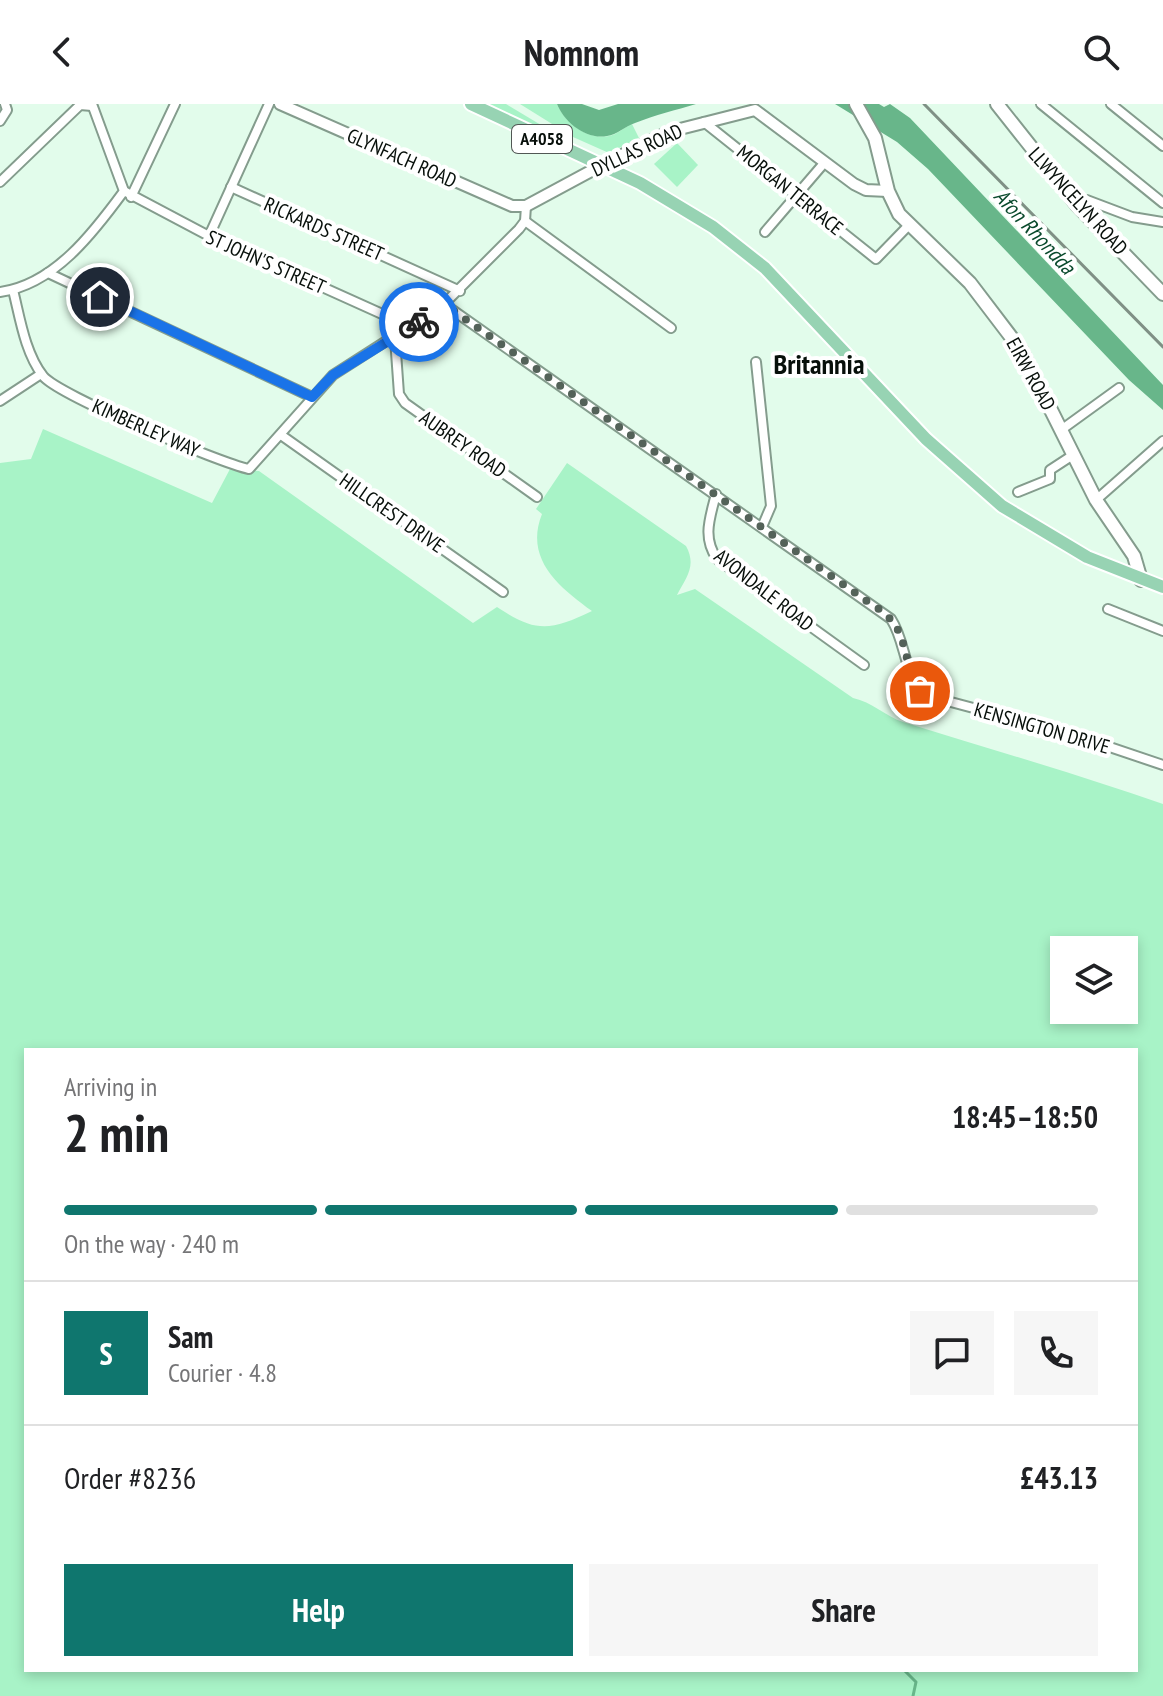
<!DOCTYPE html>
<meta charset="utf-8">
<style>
:root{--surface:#fff;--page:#f6f6f6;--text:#202124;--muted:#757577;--line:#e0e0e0;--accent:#0f766e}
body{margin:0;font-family:"PT Sans Narrow",sans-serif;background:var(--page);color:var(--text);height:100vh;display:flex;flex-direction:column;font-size:30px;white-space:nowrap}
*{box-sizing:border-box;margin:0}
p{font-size:26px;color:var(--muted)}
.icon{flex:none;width:44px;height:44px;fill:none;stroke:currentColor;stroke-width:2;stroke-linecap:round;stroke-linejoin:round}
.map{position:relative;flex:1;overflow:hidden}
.sheet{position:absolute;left:24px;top:944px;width:1114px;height:624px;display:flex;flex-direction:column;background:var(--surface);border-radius:0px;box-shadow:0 4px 12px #0003}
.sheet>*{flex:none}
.tools{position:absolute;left:1050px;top:832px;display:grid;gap:16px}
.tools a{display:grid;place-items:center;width:88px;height:88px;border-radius:0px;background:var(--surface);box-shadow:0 4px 12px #0003;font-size:40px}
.pin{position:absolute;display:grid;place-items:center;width:68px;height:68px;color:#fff;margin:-34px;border:4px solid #fff;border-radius:50%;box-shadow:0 2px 8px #0007}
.courier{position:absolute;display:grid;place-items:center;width:80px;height:80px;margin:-40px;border:6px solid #1a73e8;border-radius:50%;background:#fff;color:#222;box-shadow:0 2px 10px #0007}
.summary em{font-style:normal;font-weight:700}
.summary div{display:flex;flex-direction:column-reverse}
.summary{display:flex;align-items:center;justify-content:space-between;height:136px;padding:0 40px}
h1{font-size:52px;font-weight:700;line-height:60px}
.bar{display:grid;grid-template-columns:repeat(4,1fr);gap:12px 8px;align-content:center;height:96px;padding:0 40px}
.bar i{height:10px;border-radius:6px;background:var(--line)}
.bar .current{background:var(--accent)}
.bar p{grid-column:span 4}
.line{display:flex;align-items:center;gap:20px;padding:0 40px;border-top:2px solid var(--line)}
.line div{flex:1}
.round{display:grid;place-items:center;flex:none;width:84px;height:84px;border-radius:0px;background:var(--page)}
.button{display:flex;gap:16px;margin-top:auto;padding:16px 40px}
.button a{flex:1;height:92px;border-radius:0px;background:var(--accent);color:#fff;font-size:32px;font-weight:700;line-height:92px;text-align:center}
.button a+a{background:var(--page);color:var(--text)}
header{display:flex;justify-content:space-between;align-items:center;height:104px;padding:0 40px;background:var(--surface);font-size:36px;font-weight:700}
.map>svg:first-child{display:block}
.green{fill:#a8f3c7;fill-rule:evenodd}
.water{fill:#68b68a}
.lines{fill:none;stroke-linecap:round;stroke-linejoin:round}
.stream{stroke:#68b68a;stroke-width:3}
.minor-casing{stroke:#849c8d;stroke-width:12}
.tertiary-casing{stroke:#849c8d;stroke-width:14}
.secondary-casing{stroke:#849c8d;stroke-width:16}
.primary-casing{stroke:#fff;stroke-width:16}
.minor{stroke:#fff;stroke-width:8}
.tertiary{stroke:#fff;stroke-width:10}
.secondary{stroke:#fff;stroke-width:12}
.primary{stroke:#97d3b3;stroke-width:12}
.rail{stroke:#7f9085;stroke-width:3}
.tertiary-bridge-casing{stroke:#849c8d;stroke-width:14;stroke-linecap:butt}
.tertiary-bridge{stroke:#fff;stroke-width:10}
.done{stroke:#546259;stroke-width:8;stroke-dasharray:0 14.4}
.route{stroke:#1a73e8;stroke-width:10}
.labels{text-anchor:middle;stroke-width:8;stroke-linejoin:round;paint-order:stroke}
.shield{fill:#fff;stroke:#515754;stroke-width:2}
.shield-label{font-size:18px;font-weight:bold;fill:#070f0a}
.street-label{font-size:20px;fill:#070f0a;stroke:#fff}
.water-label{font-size:22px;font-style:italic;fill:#0a4a2d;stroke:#fff}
.district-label{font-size:28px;font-weight:bold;fill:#070f0a;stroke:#fff}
</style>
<header><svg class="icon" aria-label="back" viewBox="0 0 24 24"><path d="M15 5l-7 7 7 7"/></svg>Nomnom<svg class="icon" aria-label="search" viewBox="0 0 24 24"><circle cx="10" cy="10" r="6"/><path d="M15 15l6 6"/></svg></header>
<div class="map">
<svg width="1163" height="1592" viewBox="0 0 1163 1592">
<rect width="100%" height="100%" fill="#e2fceb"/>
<g class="green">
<polygon points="487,0 506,0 571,39"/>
<path d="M520,0H557C565,19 587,36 609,32C616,31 625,23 632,20L639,34L609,49L573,33Z"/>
<polygon points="677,39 698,61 677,83 654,60"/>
<path d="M43,325L212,399L230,365L259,367L473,519L497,503C536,529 550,527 592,507C559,483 524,455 542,410L536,405L567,359L686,442C697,462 686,474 677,491L695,485L853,594C872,598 885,612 903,618C990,645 1077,670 1163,700V1592H0V359L31,355ZM1064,846H1124V906H1064ZM26,946H1136V1566H26Z"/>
</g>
<g class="water">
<path d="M557,0H582L599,6L618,0H696C676,6 655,11 635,19C625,22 617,31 607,32C586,36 564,18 557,0Z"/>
<polygon points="835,0 879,0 884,3 890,0 910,14 1163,281 1163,306 1129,276 928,65 897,38"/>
</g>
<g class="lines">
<polyline class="stream" points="904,1566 916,1578 913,1592"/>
<defs>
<g id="minor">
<polyline points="1041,0 1163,99"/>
<polyline points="1111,0 1163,42"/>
<polyline points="0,17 7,6 5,0"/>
<polyline points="704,18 876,155 909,121"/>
<polyline points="0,78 80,1 92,2"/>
<polyline points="231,83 460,187"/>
<polyline points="124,87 209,132 411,223"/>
<polyline points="131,93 175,0"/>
<polyline points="1077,101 1087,96 1132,113 1163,118"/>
<polyline points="525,117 671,224"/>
<polyline points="765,128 825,58"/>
<polyline points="209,132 269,0"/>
<polyline points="48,169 312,293"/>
<path d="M13,186C20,214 25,249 43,272C58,291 220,359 249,365L333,271L444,200L519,125L525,117L526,102"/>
<path d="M0,188C54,181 94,128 124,87L92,0"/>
<path d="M444,200L891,515C908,541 902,577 932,593L1071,630L1163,661"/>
<polyline points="395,234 399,290 405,299 537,393"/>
<polyline points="756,258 771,402 762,423"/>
<polyline points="0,297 41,270"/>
<polyline points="1061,326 1119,284"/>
<polyline points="281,331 503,488"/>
<polyline points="1018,388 1050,375 1050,366 1073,351"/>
<path d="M716,390C710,414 702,433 717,455L864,561"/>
<polyline points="1096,396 1163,337"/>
<polyline points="1108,505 1163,527"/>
</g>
<g id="tertiary">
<polyline points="280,0 512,102 526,102 591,67"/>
<polyline points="618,53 668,28 755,6 854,80 866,86 888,87"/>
</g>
<g id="secondary">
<polyline points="856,0 875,34 888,87 899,110 970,179 1021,246 1096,396 1134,452 1141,476"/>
<polyline points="997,0 1077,101 1163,190"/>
</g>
<polyline id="primary" points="471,0 640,79 713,123 765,164 926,335 1002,402 1087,453 1163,483"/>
</defs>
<use href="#minor" class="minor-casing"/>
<use href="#tertiary" class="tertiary-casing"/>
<use href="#secondary" class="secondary-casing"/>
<use href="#primary" class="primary-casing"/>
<use href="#minor" class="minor"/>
<use href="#tertiary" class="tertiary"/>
<use href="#secondary" class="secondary"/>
<use href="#primary" class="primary"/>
<polyline class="rail" points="924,0 1163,243"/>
<defs>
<polyline id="tertiary-bridge" points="591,67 618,53"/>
</defs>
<use href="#tertiary-bridge" class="tertiary-bridge-casing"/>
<use href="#tertiary-bridge" class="tertiary-bridge"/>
</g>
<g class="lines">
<path class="done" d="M419,218L444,200L861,493C871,500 884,507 892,517C908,536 905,567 920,587"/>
<polyline class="route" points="100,193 312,293 333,271 419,218"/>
</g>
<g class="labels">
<rect class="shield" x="512" y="21" width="60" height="28" rx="6"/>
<g class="shield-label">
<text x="542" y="41">A4058</text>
</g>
<g class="street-label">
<text transform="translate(637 46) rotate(-25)" y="7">DYLLAS ROAD</text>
<text transform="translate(402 54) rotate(24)" y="7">GLYNFACH ROAD</text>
<text transform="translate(790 86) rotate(39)" y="7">MORGAN TERRACE</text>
<text transform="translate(1078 97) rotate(48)" y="7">LLWYNCELYN ROAD</text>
<text transform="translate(324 125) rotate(24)" y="7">RICKARDS STREET</text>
<text transform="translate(266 158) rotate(24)" y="7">ST JOHN'S STREET</text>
<text transform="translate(1031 270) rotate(61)" y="7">EIRW ROAD</text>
<text transform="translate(146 324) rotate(24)" y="7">KIMBERLEY WAY</text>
<text transform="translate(463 340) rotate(35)" y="7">AUBREY ROAD</text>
<text transform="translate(392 409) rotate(35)" y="7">HILLCREST DRIVE</text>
<text transform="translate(764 486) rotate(38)" y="7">AVONDALE ROAD</text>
<text transform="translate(1042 624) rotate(16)" y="7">KENSINGTON DRIVE</text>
</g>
<g class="water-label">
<text transform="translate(1035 127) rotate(47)" y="8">Afon Rhondda</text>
</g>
<g class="district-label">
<text x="819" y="270">Britannia</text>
</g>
</g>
</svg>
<div class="tools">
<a><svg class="icon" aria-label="layers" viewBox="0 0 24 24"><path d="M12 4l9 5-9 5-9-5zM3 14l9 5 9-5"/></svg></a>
</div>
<div class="pin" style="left:920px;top:587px;background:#ea580c"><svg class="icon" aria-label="bag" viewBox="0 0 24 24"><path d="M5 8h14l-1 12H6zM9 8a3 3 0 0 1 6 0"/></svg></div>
<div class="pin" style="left:100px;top:193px;background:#1f2937"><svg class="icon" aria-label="home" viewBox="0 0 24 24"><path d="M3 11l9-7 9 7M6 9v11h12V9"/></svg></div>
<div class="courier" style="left:419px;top:218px"><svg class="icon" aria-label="bike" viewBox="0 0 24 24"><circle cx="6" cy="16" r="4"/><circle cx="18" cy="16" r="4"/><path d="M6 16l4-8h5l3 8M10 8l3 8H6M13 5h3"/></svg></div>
<section class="sheet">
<div class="summary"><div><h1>2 min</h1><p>Arriving in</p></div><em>18:45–18:50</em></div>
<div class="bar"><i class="current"></i><i class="current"></i><i class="current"></i><i></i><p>On the way · 240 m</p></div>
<div class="line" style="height:144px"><b class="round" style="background:var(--accent);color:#fff">S</b><div><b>Sam</b><p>Courier · 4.8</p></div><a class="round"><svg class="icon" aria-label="chat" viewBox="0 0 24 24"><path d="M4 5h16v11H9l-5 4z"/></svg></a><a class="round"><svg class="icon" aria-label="phone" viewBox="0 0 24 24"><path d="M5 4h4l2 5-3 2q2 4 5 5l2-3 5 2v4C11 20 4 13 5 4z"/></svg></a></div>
<div class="line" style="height:104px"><div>Order #8236</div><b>£43.13</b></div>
<div class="button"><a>Help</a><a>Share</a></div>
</section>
</div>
